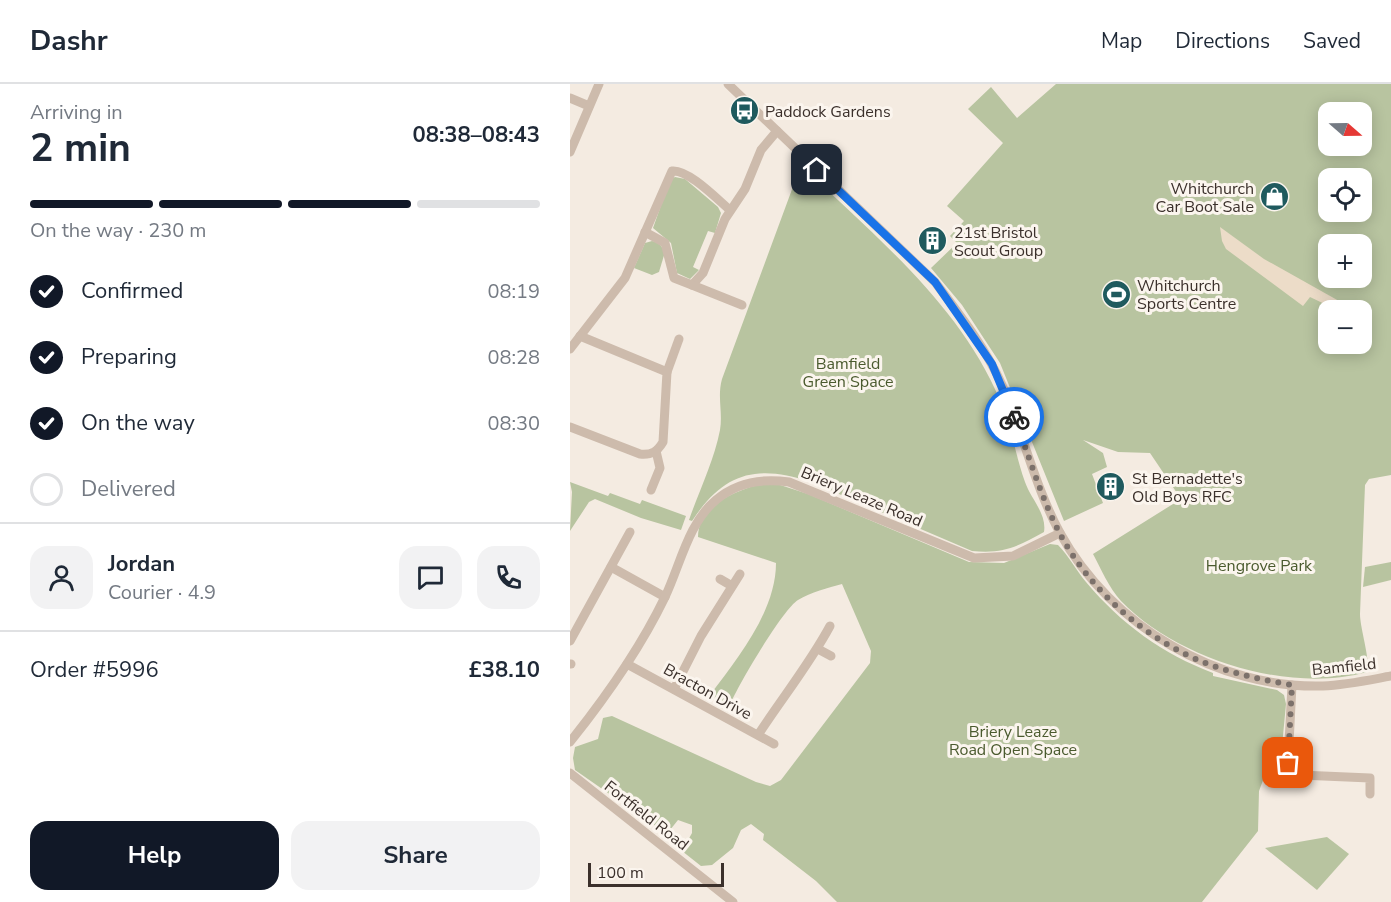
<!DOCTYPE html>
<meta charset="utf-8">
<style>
:root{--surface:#fff;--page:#f2f2f3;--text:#1f2937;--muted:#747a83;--line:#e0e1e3;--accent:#111827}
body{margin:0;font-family:"Nunito Sans",sans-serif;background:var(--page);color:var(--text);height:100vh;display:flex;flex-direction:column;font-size:22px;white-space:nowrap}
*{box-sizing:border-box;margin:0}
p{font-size:20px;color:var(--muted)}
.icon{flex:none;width:33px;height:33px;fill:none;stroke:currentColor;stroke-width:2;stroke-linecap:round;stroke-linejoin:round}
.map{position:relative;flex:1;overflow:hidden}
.drawer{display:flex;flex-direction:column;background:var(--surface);width:570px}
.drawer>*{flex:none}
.needle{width:39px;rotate:110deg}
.controls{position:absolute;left:748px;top:18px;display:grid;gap:12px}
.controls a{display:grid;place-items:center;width:54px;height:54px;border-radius:12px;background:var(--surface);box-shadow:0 3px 15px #0003;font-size:30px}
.scale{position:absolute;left:18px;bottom:15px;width:136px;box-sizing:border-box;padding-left:6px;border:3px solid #3b302b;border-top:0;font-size:16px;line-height:21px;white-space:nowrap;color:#3b302b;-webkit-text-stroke:4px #fbf5ee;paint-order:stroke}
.pin{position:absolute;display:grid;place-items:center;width:51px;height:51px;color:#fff;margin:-26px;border-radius:12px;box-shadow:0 3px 9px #0006}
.courier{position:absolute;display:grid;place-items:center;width:60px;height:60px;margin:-30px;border:4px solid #1a73e8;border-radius:50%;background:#fff;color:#222;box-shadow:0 2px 8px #0007}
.headline em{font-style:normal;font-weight:700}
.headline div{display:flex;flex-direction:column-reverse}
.headline{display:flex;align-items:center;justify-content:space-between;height:102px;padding:0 30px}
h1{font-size:39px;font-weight:700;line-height:45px}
.bar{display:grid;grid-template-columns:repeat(4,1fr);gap:9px 6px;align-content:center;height:72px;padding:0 30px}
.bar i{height:8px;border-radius:4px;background:var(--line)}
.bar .active{background:var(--accent)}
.bar p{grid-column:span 4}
.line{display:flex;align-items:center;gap:15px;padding:0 30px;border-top:2px solid var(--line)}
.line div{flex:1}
.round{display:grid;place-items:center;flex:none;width:63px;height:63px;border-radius:18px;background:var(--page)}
ol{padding:0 30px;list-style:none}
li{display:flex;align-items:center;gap:18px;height:66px}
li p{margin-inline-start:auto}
li .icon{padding:6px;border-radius:50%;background:var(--accent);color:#fff;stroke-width:4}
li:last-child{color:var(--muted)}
li i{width:33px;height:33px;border:3px solid var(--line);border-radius:50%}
.action{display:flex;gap:12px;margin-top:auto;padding:12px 30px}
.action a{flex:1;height:69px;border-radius:18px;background:var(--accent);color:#fff;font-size:24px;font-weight:700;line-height:69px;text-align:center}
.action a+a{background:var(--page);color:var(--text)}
header{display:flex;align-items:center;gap:36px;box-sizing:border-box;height:84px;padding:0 30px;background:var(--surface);border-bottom:2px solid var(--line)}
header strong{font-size:28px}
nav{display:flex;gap:33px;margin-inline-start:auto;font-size:21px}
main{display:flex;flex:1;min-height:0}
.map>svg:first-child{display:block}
.green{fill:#b8c4a0;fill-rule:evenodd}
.plaza{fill:#ecdcc8}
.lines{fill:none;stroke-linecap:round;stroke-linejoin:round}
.minor{stroke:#cdbbac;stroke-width:9}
.done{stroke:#7c716b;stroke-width:6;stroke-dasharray:0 10.8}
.route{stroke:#1a73e8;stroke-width:8}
.labels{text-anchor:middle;stroke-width:6;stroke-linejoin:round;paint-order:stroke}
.poi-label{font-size:16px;fill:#3b302b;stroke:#fbf5ee;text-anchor:start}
.park-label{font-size:16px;fill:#4a5a2e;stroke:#fbf5ee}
.street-label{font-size:16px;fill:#3b302b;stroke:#fbf5ee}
</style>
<header>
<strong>Dashr</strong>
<nav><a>Map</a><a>Directions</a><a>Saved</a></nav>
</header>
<main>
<section class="drawer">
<div class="headline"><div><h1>2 min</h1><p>Arriving in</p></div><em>08:38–08:43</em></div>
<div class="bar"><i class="active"></i><i class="active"></i><i class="active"></i><i></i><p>On the way · 230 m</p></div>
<ol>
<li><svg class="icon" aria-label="check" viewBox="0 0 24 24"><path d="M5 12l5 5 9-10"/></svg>Confirmed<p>08:19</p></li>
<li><svg class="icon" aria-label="check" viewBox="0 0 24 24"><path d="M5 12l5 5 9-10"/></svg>Preparing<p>08:28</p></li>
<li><svg class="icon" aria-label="check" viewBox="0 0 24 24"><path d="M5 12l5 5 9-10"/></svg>On the way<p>08:30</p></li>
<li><i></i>Delivered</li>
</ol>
<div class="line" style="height:108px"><a class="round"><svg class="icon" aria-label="person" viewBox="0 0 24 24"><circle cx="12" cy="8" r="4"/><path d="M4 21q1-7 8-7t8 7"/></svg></a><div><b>Jordan</b><p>Courier · 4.9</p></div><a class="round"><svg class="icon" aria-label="chat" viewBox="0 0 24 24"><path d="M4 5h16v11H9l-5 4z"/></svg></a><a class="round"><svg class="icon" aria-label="phone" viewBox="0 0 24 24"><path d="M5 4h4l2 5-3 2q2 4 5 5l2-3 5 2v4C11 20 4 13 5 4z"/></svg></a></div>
<div class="line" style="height:78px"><div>Order #5996</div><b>£38.10</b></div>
<div class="action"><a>Help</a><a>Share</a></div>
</section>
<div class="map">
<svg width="821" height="818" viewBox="0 0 821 818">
<rect width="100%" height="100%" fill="#f4ebe1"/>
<g class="green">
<path d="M486,0H821V391L799,395L795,401L790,530C790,544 801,578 797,588C719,610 607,575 551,517C539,504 531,485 523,470L611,415L580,369L548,368L513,356L533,369L537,383L522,390L533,419L494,437L430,279L392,221L361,184L387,159L380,152L394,137L377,122L433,59L398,25L421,3L447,34ZM759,28H792V62H759ZM759,94H792V128H759ZM759,160H792V194H759ZM759,226H792V260H759Z"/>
<path d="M231,81C304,152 389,219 430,316C442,342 445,371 455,398C461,415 477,430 474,448C447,463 434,470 402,467L241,398C187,380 154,388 122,437L119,436C129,407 144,377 150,346C153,328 147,313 152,295Z"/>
<polygon points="105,93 115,95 148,123 151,129 145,149 138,147 123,183 129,186 120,195 107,189 101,159 83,144 100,96"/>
<polygon points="82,157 89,159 95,168 89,188 82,191 64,184 75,159"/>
<polygon points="0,398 38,412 40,409 70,420 72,416 116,432 111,446 71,434 25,415 19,418 0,447 2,408"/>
<path d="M201,398L238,410L399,478L434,479L480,460L488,461C499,472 506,486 516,498C551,540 593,570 643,589V592L707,606L714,611L716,620L710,683L699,684L697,680L698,683L689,707L688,747L632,818H267L246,797L193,756L194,750L181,740L171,746L163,764L142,781L131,782L112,767L122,749V741L108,736L100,746H91L5,686L3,674L5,663L28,655L33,634L42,632L186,698L200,702L211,696L300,579L301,567L272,500C258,504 241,508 228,516C213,525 167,603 160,621L140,611C168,574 206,527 206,479L128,453C128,418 174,403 201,398Z"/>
<polygon points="821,478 821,496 793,503 795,483"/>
<polygon points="757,753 779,770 747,806 695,764"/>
</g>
<polygon class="plaza" points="650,143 694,175 785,226 767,226 740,213 733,222 656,165 652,157"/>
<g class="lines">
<g class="minor">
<path d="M158,0L365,198C389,230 415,263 432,301C453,349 465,403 490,449C541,542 648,605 753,602C776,601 799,596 821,592"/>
<polyline points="0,14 19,22"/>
<polyline points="0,68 29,0"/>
<polyline points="75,148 95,159 104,194 122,201 133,189 155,135 175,105 191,66 207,47"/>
<polyline points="122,201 172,221"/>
<path d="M0,265L55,194L102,87C118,85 147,115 160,126"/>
<polyline points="97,288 109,255"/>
<path d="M0,343L70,370C82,371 87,368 93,358L97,288L10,252"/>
<polyline points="81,406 90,384 86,367"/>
<polyline points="41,483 95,513"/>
<polyline points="150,495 162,502"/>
<polyline points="0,557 60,448"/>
<polyline points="248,565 261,572"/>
<polyline points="0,580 1,580"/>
<polyline points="57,580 204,660"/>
<polyline points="722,601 718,679 721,686 730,691 800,694 800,710"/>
<polyline points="104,605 131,552 170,490"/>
<path d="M188,651C212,614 239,581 260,542"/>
<path d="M0,658C36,613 70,565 95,513C110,482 118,439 146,416C167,398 191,394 219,398L404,474L443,472L490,449"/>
<polyline points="0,689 163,818"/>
</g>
</g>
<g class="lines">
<path class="done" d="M444,333C459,371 470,411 489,448C519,506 577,557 638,580C665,590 693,596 722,601L718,679"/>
<polyline class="route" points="247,86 365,198 422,280 444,333"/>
</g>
<defs>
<symbol id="bus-disc" viewBox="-11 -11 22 22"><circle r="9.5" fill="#1f5a5e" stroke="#fbf5ee"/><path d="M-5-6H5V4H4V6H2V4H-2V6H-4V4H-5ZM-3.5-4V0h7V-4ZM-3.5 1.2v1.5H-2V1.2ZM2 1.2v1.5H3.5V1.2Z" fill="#fff"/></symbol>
<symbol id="shop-disc" viewBox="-11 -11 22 22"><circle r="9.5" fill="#1f5a5e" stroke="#fbf5ee"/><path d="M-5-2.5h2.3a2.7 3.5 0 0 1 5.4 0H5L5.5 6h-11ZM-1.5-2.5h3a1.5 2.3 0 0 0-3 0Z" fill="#fff"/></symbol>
<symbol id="building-disc" viewBox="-11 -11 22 22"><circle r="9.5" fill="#1f5a5e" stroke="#fbf5ee"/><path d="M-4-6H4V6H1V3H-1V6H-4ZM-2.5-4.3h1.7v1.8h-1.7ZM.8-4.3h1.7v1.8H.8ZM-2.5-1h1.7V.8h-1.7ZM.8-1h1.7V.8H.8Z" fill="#fff"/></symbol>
<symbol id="stadium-disc" viewBox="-11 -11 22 22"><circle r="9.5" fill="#1f5a5e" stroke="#fbf5ee"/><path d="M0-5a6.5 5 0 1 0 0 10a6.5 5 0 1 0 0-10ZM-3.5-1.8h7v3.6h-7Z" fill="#fff"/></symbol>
</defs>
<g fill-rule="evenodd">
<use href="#bus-disc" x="158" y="10" width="33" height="33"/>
<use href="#shop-disc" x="688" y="96" width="33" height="33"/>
<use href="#building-disc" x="346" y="140" width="33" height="33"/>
<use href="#stadium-disc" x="530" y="194" width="33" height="33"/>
<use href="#building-disc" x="524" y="386" width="33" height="33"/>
</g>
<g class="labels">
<g class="poi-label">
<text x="195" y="33">Paddock Gardens</text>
<text x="684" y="110" text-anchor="end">Whitchurch<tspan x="684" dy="18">Car Boot Sale</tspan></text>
<text x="384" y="154">21st Bristol<tspan x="384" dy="18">Scout Group</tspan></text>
<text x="567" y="207">Whitchurch<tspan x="567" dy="18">Sports Centre</tspan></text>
<text x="562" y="400">St Bernadette's<tspan x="562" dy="18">Old Boys RFC</tspan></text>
</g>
<g class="park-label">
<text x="278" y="285">Bamfield<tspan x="278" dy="18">Green Space</tspan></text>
<text x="689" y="487">Hengrove Park</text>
<text x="443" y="653">Briery Leaze<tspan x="443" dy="18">Road Open Space</tspan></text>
</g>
<g class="street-label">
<text transform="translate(292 412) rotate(23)" y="6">Briery Leaze Road</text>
<text transform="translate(774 582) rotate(-6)" y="6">Bamfield</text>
<text transform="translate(138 607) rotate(29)" y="6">Bracton Drive</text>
<text transform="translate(77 731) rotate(38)" y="6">Fortfield Road</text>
</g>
</g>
</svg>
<div class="controls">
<a><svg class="needle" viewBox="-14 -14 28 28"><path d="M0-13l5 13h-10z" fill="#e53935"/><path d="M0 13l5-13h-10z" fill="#747a83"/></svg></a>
<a><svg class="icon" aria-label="locate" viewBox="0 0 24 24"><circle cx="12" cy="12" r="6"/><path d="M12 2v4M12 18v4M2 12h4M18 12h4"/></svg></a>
<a>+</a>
<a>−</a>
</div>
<div class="scale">100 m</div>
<div class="pin" style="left:718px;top:679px;background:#ea580c"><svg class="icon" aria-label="bag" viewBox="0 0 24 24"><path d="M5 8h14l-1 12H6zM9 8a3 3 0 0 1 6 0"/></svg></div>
<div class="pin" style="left:247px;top:86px;background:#1f2937"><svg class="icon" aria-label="home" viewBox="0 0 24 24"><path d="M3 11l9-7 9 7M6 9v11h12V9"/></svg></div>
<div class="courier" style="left:444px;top:333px"><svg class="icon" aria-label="bike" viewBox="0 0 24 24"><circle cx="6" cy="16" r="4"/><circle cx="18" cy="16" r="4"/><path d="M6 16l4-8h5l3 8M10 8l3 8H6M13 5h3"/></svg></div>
</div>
</main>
